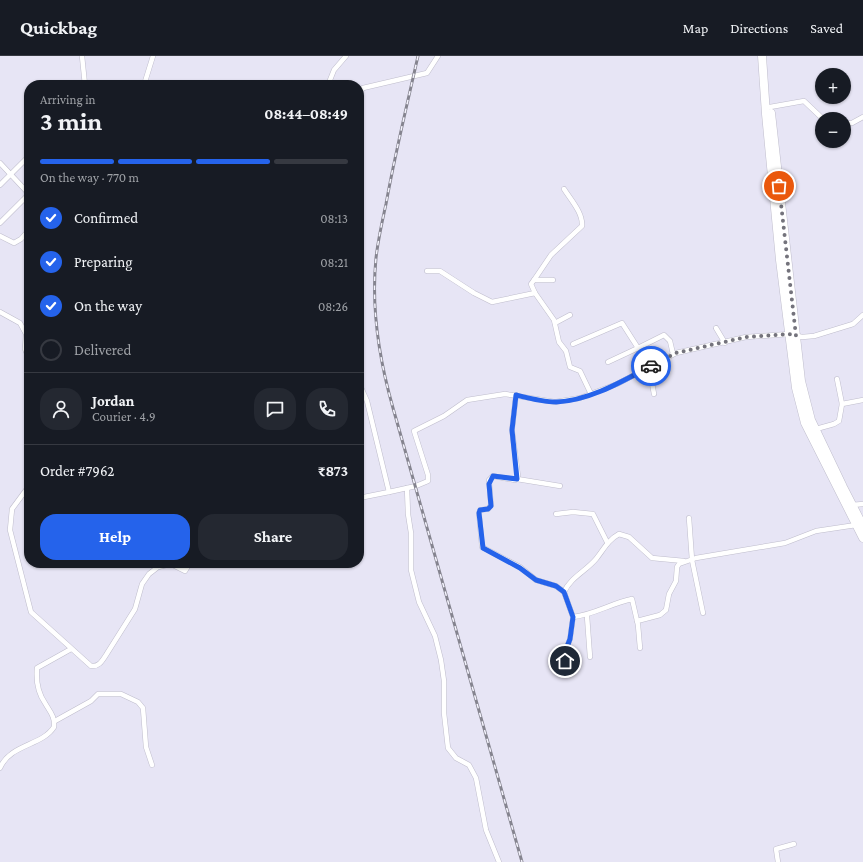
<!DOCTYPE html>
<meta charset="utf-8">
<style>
:root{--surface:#171b24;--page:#242831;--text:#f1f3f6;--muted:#9ea1a6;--line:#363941;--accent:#2563eb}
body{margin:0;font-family:"Crimson Pro",serif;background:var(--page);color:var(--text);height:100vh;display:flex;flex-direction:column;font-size:15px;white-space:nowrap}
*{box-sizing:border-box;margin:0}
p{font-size:13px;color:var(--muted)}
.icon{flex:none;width:22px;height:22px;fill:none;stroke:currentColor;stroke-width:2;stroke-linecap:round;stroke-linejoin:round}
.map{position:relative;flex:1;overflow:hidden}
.sheet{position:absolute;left:24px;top:24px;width:340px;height:488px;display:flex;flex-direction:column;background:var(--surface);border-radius:16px;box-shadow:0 1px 3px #0004}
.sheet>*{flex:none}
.fabs{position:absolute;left:815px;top:12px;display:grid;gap:8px}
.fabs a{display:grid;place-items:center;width:36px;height:36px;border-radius:50%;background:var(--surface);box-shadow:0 1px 3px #0004;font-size:20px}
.pin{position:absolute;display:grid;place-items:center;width:34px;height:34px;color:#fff;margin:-17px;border:2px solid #fff;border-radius:50%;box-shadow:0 1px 4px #0007}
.courier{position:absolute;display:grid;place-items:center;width:40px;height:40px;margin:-20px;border:3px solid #2563eb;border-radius:50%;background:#fff;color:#222;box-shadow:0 1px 5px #0007}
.headline em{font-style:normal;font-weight:700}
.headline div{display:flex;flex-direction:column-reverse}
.headline{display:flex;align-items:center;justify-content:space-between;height:68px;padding:0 16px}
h1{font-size:26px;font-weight:700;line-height:30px}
.bar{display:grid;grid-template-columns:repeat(4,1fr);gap:6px 4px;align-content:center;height:48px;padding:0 16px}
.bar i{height:5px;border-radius:3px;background:var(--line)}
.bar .selected{background:var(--accent)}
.bar p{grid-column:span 4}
.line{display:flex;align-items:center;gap:10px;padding:0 16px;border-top:1px solid var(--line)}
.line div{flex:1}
.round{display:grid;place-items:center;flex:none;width:42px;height:42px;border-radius:16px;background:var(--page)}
ol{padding:0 16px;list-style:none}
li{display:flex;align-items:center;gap:12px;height:44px}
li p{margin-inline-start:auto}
li .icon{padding:4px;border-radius:50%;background:var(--accent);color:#fff;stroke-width:4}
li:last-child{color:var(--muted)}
li i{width:22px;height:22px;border:2px solid var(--line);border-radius:50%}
.action{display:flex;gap:8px;margin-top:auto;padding:8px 16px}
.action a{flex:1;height:46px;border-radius:16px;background:var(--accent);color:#fff;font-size:16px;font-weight:700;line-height:46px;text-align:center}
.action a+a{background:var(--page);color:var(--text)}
header{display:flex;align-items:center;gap:24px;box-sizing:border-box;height:56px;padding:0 20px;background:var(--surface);border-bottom:1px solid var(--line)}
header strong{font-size:19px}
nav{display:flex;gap:22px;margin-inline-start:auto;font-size:14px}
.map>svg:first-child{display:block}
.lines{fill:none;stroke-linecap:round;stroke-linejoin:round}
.street-casing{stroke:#bfbdcc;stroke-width:5.5}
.highway-casing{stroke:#bfbdcc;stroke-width:9}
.street{stroke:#fff;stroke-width:4.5}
.highway{stroke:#fff;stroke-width:8}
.rail-casing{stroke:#85848f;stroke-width:3}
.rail{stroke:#f4f3fd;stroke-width:1.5;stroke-dasharray:4.5;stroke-linecap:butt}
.done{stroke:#74737c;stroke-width:4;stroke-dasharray:0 7.2}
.route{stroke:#2563eb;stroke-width:5}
</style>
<header>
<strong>Quickbag</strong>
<nav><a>Map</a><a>Directions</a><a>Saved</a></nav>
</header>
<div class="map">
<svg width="863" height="806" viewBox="0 0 863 806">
<rect width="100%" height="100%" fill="#e7e5f5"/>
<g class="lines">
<defs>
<g id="street">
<polyline points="82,0 85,29"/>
<polyline points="144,29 153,0"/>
<polyline points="328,29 334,14 346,0"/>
<polyline points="359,37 363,32 427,17 438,0"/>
<polyline points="770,51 804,45 823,63"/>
<polyline points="844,68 852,67 863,61"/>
<polyline points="0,107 29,138"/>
<polyline points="0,129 29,100"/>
<polyline points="0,167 29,138"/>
<polyline points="0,180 14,187 21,183 29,174"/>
<polyline points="427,215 440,215 474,237 492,246 535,237"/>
<path d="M534,224L551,199L582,170C583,157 571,144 564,133"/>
<polyline points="553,224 534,224 531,228 535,237 554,264 559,286 566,295 570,311 580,315 591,338"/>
<polyline points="0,256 20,267 26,278 25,293 29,303"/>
<polyline points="555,267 570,259"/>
<polyline points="716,272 725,287"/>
<polyline points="573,288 622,267 638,292 664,279 670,285 673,298"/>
<polyline points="608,306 638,292"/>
<polyline points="645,313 652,327 654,338"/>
<polyline points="837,323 842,348"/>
<polyline points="359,327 367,345 389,436 359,442"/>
<polyline points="516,339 512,374 518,420 517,423 515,424 493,420 489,424 491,449 488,453 480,454 479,457 482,491 520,511 536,524 556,530 564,536 573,561 570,583 565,596 564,615"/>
<polyline points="816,373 834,368 839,365 842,348 863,344"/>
<polyline points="517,423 560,430"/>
<path d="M29,430L12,453L10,474L31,556L91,610C99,611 102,605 106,599L135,553L142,528L149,518L158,511L171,508L185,515L190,507"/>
<polyline points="407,432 408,458 411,477 411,514 419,546 435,580 441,604 444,625 444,657 448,692 456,702 469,709 476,722 486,774 499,806"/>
<polyline points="389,436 416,430 428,425 428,419 414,375 444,360 467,344 505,338 555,346 580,342 617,328 676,297 746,281 789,278 802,281 814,280 853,268 863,259"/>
<polyline points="852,449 863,448"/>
<polyline points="556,458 573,456 593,458 607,486"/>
<polyline points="689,462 692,504 703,557"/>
<path d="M564,536C571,521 586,515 596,503C604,493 608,484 619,478L629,481L652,502L684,505"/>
<polyline points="587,560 590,601"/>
<path d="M573,561C593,559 612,547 632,543L638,569L640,592"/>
<polyline points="637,565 660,559 666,554 669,538 676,525 677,511 679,508 696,502 785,487 816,475 856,469"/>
<polyline points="55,665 91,645 98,638 121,638 138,646 143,652 146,691 152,709"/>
<path d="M0,712C10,688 42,690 54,671C55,660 50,656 45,647C38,637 36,624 37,612L71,593"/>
<polyline points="778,806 776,793 794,788"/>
</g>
<g id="highway">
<polyline points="762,0 766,58 780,204 796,332 805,367 863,482"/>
<polyline points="771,57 801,325 811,364 843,431 863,470"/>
</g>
</defs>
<use href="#street" class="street-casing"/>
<use href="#highway" class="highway-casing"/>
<use href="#street" class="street"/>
<use href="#highway" class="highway"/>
<defs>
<path id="rail" d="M418,0C407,49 395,98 386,148C382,166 378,184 376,202C371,252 379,303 393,352L522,806"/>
</defs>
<use href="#rail" class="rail-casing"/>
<use href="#rail" class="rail"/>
</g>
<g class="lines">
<polyline class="done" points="651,310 676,297 746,281 789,278 796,280 779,130"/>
<path class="route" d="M565,605V596L570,583L573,561L564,536L556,530L536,524L520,512L483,492L479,457L480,454L488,453L491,450L489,428L493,420L517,423L512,374L516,339C528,342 543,346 556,346C589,345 623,325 651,310"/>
</g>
</svg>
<div class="fabs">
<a>+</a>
<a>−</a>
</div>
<div class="pin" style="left:779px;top:130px;background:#ea580c"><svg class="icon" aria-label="bag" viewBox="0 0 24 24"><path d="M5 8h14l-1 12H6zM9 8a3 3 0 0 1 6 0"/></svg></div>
<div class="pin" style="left:565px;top:605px;background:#1f2937"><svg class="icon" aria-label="home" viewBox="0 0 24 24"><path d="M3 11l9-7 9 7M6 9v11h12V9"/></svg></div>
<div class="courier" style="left:651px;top:310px"><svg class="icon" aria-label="car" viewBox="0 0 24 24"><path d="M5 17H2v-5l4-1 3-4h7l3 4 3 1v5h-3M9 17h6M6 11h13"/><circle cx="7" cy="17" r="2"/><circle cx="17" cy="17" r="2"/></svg></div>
<section class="sheet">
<div class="headline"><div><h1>3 min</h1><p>Arriving in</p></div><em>08:44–08:49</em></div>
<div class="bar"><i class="selected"></i><i class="selected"></i><i class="selected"></i><i></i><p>On the way · 770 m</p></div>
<ol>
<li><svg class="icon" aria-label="check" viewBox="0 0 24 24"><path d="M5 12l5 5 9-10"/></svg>Confirmed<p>08:13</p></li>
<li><svg class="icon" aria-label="check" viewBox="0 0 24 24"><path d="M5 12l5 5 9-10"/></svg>Preparing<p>08:21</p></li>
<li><svg class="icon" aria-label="check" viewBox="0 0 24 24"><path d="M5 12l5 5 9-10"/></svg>On the way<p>08:26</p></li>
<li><i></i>Delivered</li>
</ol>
<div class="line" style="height:72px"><a class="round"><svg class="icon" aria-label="person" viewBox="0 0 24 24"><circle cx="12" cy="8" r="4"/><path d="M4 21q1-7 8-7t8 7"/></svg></a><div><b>Jordan</b><p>Courier · 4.9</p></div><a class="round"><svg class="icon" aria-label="chat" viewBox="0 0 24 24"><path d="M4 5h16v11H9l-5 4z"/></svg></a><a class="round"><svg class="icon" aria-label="phone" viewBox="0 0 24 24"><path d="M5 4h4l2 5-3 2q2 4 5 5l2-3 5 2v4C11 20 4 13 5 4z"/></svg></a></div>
<div class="line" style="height:52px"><div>Order #7962</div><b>₹873</b></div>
<div class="action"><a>Help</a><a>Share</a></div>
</section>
</div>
